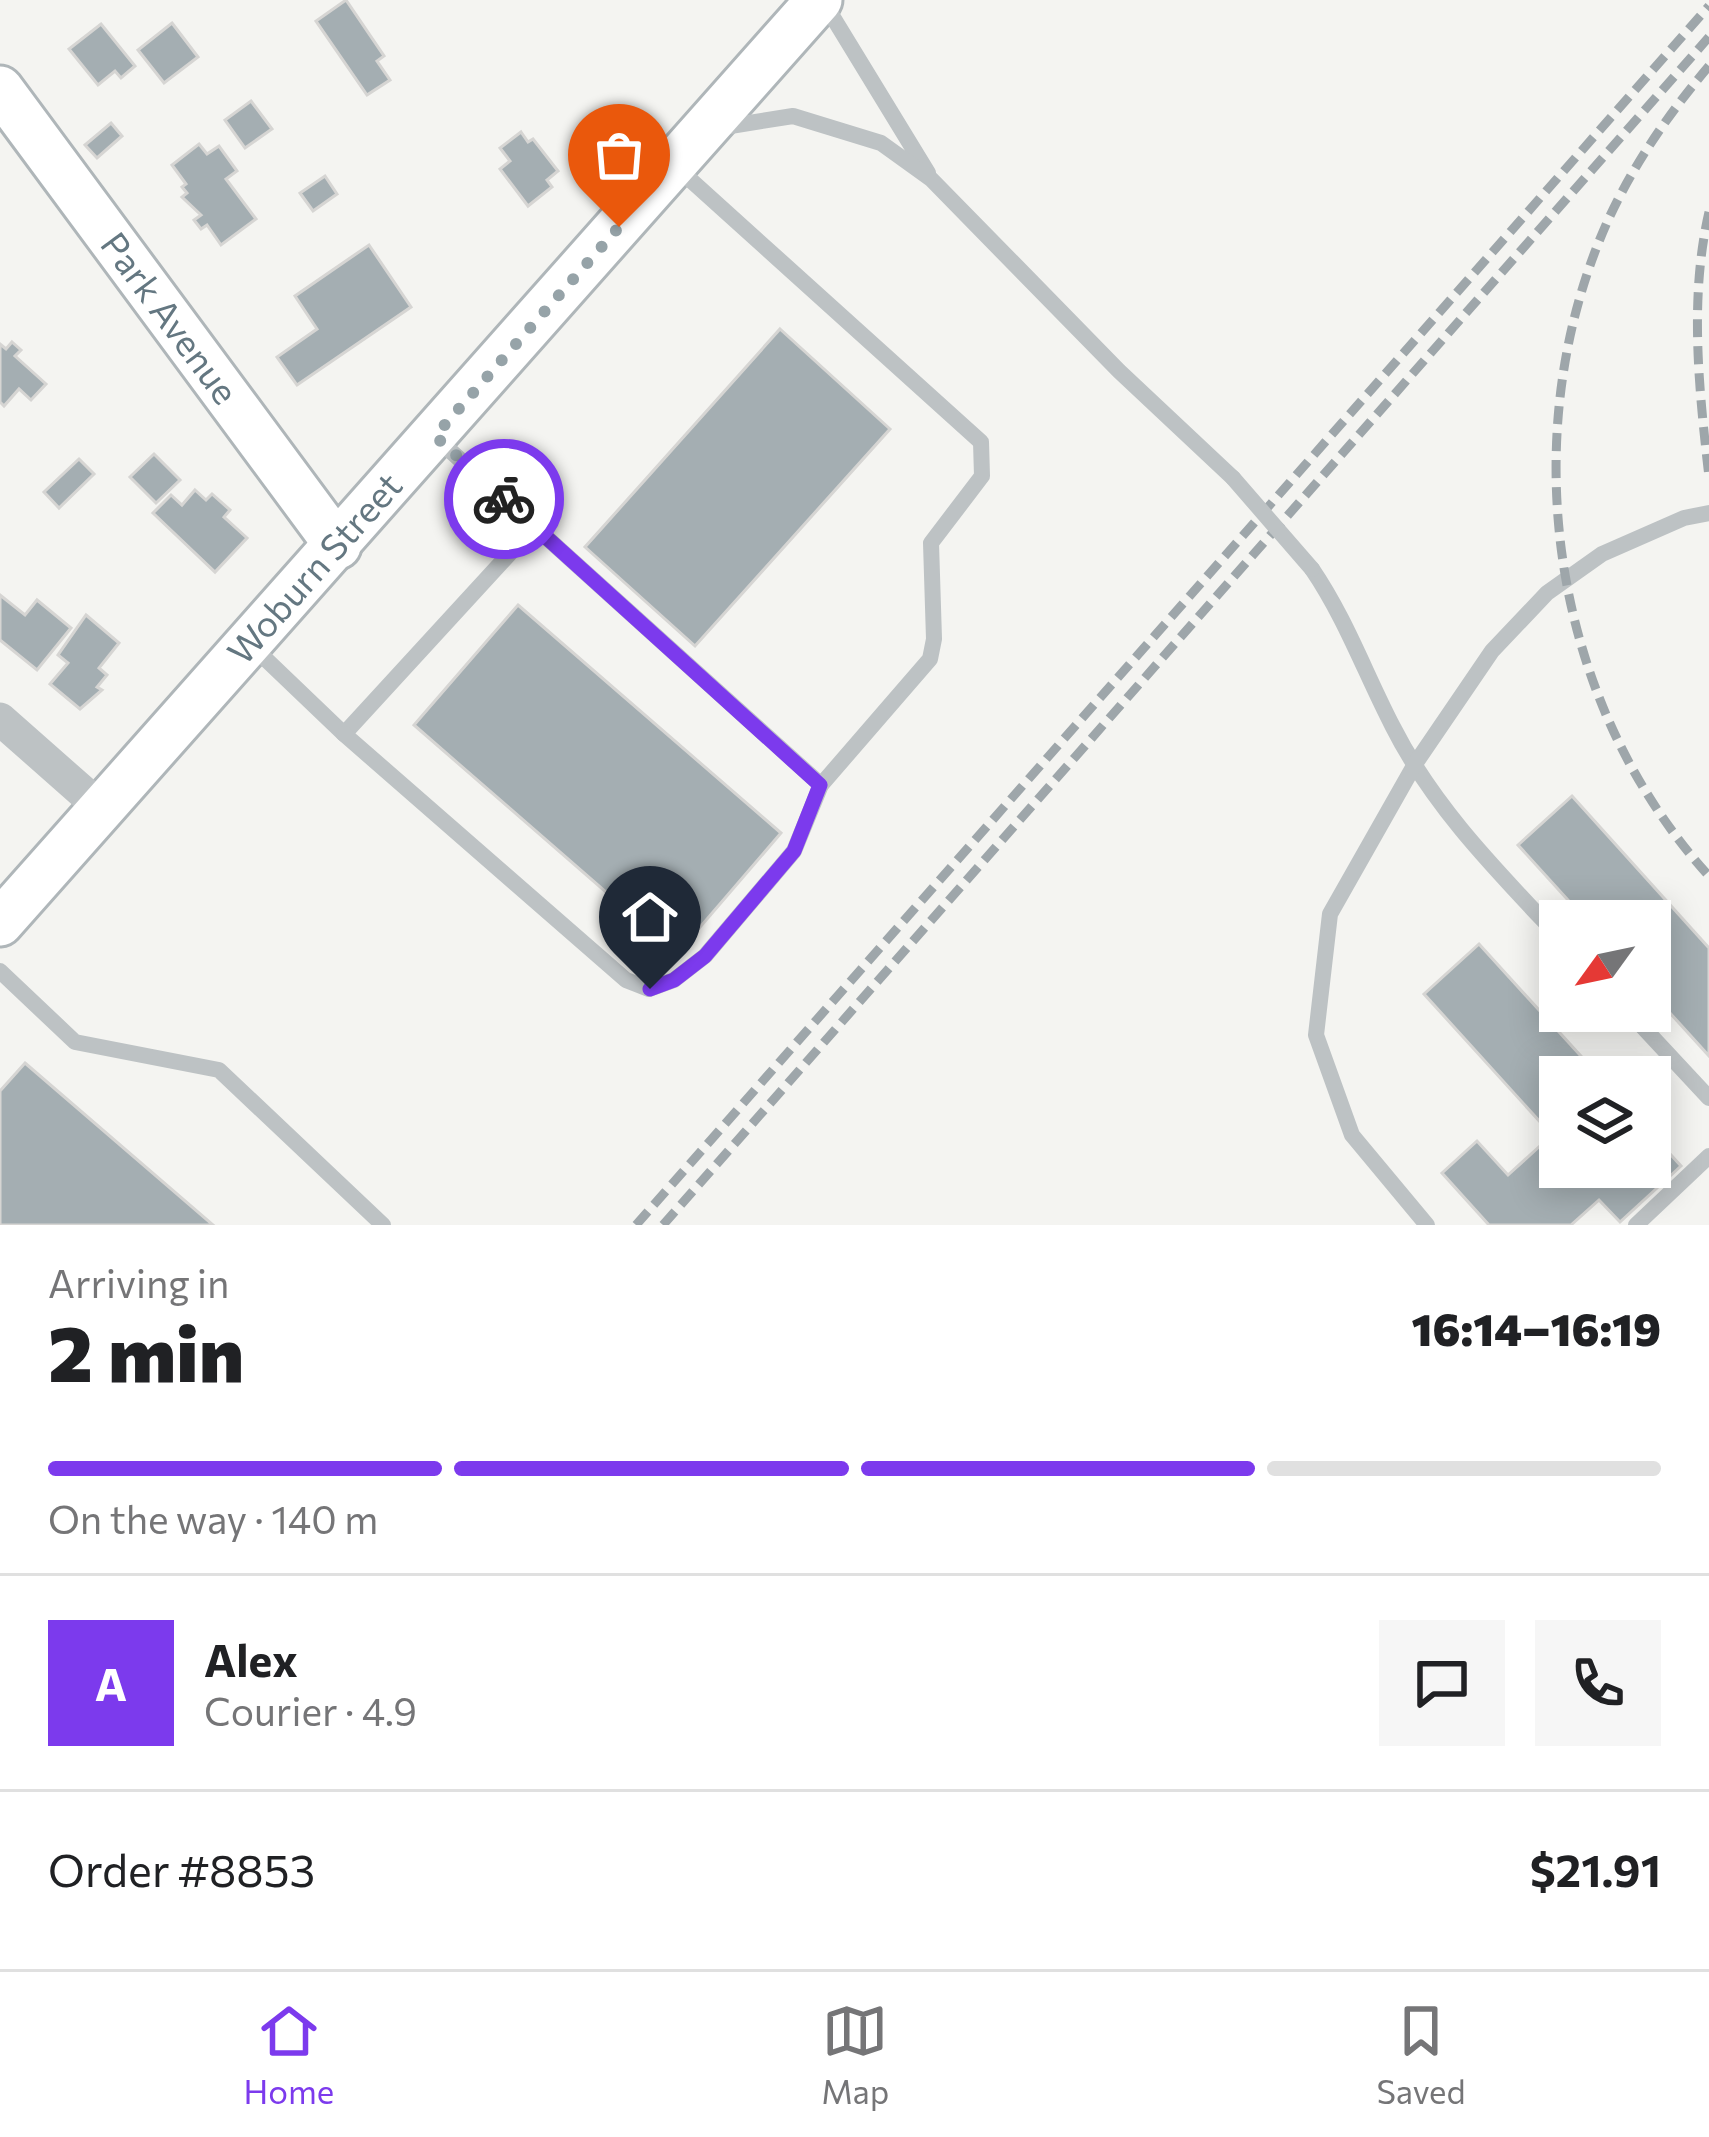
<!DOCTYPE html>
<meta charset="utf-8">
<style>
:root{--surface:#fff;--page:#f6f6f6;--text:#202124;--muted:#757577;--line:#e0e0e0;--accent:#7c3aed}
body{margin:0;font-family:Commissioner,sans-serif;background:var(--page);color:var(--text);height:100vh;display:flex;flex-direction:column;font-size:45px;white-space:nowrap}
*{box-sizing:border-box;margin:0}
p{font-size:39px;color:var(--muted)}
.icon{flex:none;width:66px;height:66px;fill:none;stroke:currentColor;stroke-width:2;stroke-linecap:round;stroke-linejoin:round}
.map{position:relative;height:1225px;overflow:hidden}
.drawer{display:flex;flex-direction:column;background:var(--surface);flex:1}
.drawer>*{flex:none}
.needle{width:78px;rotate:237deg}
.controls{position:absolute;left:1539px;top:900px;display:grid;gap:24px}
.controls a{display:grid;place-items:center;width:132px;height:132px;border-radius:0px;background:var(--surface);box-shadow:0 6px 30px #0003;font-size:60px}
.pin{position:absolute;display:grid;place-items:center;width:102px;height:102px;color:#fff;margin:-123px -51px;border-radius:50% 50% 50% 0;rotate:-45deg;box-shadow:0 0 12px #0007}
.pin .icon{rotate:45deg}
.courier{position:absolute;display:grid;place-items:center;width:120px;height:120px;margin:-60px;border:9px solid #7c3aed;border-radius:50%;background:#fff;color:#222;box-shadow:0 3px 15px #0007}
.headline em{font-style:normal;font-weight:800}
.headline div{display:flex;flex-direction:column-reverse}
.headline{display:flex;align-items:center;justify-content:space-between;height:204px;padding:0 48px}
h1{font-size:78px;font-weight:800;line-height:90px}
.bar{display:grid;grid-template-columns:repeat(4,1fr);gap:18px 12px;align-content:center;height:144px;padding:0 48px}
.bar i{height:15px;border-radius:9px;background:var(--line)}
.bar .current{background:var(--accent)}
.bar p{grid-column:span 4}
.line{display:flex;align-items:center;gap:30px;padding:0 48px;border-top:3px solid var(--line)}
.line div{flex:1}
.round{display:grid;place-items:center;flex:none;width:126px;height:126px;border-radius:0px;background:var(--page)}
.dock{display:flex;justify-content:space-around;align-items:center;height:168px;border-top:3px solid var(--line);background:var(--surface);font-size:33px;color:var(--muted)}
.dock a{display:grid;justify-items:center;gap:6px}
.dock .current{color:var(--accent)}
.map>svg:first-child{display:block}
.building{fill:#a4aeb2;stroke:#d6d5d3;stroke-width:3}
.lines{fill:none;stroke-linecap:round;stroke-linejoin:round}
.secondary-casing{stroke:#afb6b9;stroke-width:51}
.lane{stroke:#bdc2c4;stroke-width:16}
.street{stroke:#bdc2c4;stroke-width:33}
.secondary{stroke:#fff;stroke-width:45}
.rail{stroke:#9ea6aa;stroke-width:9;stroke-dasharray:18 9;stroke-linecap:butt}
.lane-bridge{stroke:#bdc2c4;stroke-width:16}
.done{stroke:#96a3a8;stroke-width:12;stroke-dasharray:0 21.6}
.route{stroke:#7c3aed;stroke-width:15}
.labels{text-anchor:middle;stroke-width:12;stroke-linejoin:round;paint-order:stroke}
.street-label{font-size:36px;fill:#647781;stroke:#fff}
</style>
<div class="map">
<svg width="1709" height="1225" viewBox="0 0 1709 1225">
<rect width="100%" height="100%" fill="#f4f4f1"/>
<g class="building">
<polygon points="346,0 384,56 377,61 390,80 367,95 316,21"/>
<polygon points="172,23 198,57 164,83 138,50"/>
<polygon points="101,24 135,66 121,78 115,71 98,85 69,49"/>
<polygon points="251,101 272,129 245,148 225,120"/>
<polygon points="111,123 122,136 97,158 85,145"/>
<polygon points="521,132 528,142 533,139 558,171 547,180 552,187 528,206 500,169 510,161 500,148"/>
<polygon points="199,144 207,154 219,146 237,171 226,179 256,219 221,245 207,225 201,229 194,220 201,215 182,197 187,193 182,187 186,184 172,165"/>
<polygon points="325,176 337,194 313,211 300,193"/>
<polygon points="369,245 411,307 297,385 277,357 317,329 295,296"/>
<polygon points="780,329 890,429 695,646 585,547"/>
<polygon points="12,342 21,350 15,356 46,384 31,400 19,389 4,406 0,402 0,344 6,349"/>
<polygon points="154,454 180,480 156,503 130,477"/>
<polygon points="79,459 94,474 59,508 44,492"/>
<polygon points="195,490 206,500 212,494 230,510 224,517 247,538 215,572 153,513 171,495 182,505"/>
<polygon points="0,595 25,615 37,600 71,628 37,670 0,640"/>
<polygon points="518,605 781,833 677,954 414,725"/>
<polygon points="86,615 119,643 99,668 107,675 97,687 102,690 80,709 50,684 68,663 58,655"/>
<polygon points="1572,796 1709,948 1709,1056 1650,991 1650,921 1587,921 1518,845"/>
<polygon points="1479,944 1600,1077 1560,1077 1560,1167 1650,1167 1650,1132 1681,1166 1620,1222 1599,1200 1571,1225 1489,1225 1442,1173 1477,1141 1508,1175 1552,1135 1424,994"/>
<polygon points="25,1063 213,1225 0,1225 0,1091"/>
</g>
<g class="lines">
<defs>
<g id="secondary">
<path id="s1" d="M0,89L338,546"/>
<path id="s2" d="M0,923L819,0"/>
</g>
</defs>
<use href="#secondary" class="secondary-casing"/>
<g class="lane">
<polyline points="823,1 928,173"/>
<polyline points="718,128 793,116 881,143 931,179 1119,371 1233,478"/>
<polyline points="435,437 821,785 930,659 934,639 931,543 982,476 981,442 674,165"/>
<path d="M1312,569C1346,619 1365,673 1393,727C1434,808 1498,872 1560,938"/>
<polyline points="250,644 344,734 534,527"/>
<polyline points="344,734 626,980 649,989 674,980 705,956 794,851 821,785"/>
<polyline points="0,971 75,1042 219,1070 383,1225"/>
<polyline points="1628,1011 1709,1098"/>
<polyline points="1427,1225 1352,1135 1316,1035 1330,914 1415,764 1492,651 1547,593 1602,554 1684,518 1709,513"/>
<polyline points="1636,1225 1709,1156"/>
</g>
<polyline class="street" points="0,719 101,808"/>
<use href="#secondary" class="secondary"/>
<g class="rail">
<path d="M1709,66C1670,112 1635,162 1609,218C1512,432 1550,701 1709,876"/>
<path d="M1709,212C1689,298 1699,390 1709,477"/>
<polyline points="636,1225 1709,6"/>
<polyline points="663,1225 1709,37"/>
</g>
<polyline class="lane-bridge" points="1233,478 1312,569"/>
</g>
<g class="lines">
<polyline class="done" points="504,499 435,436 619,227"/>
<polyline class="route" points="504,499 820,785 794,851 705,956 674,980 650,989"/>
</g>
<g class="labels">
<g class="street-label">
<text dy="13" stroke="none"><textPath href="#s1" startOffset="285">Park Avenue</textPath></text>
<text dy="13" stroke="none"><textPath href="#s2" startOffset="474">Woburn Street</textPath></text>
</g>
</g>
</svg>
<div class="controls">
<a><svg class="needle" viewBox="-14 -14 28 28"><path d="M0-13l5 13h-10z" fill="#e53935"/><path d="M0 13l5-13h-10z" fill="#757577"/></svg></a>
<a><svg class="icon" aria-label="layers" viewBox="0 0 24 24"><path d="M12 4l9 5-9 5-9-5zM3 14l9 5 9-5"/></svg></a>
</div>
<div class="pin" style="left:619px;top:227px;background:#ea580c"><svg class="icon" aria-label="bag" viewBox="0 0 24 24"><path d="M5 8h14l-1 12H6zM9 8a3 3 0 0 1 6 0"/></svg></div>
<div class="pin" style="left:650px;top:989px;background:#1f2937"><svg class="icon" aria-label="home" viewBox="0 0 24 24"><path d="M3 11l9-7 9 7M6 9v11h12V9"/></svg></div>
<div class="courier" style="left:504px;top:499px"><svg class="icon" aria-label="bike" viewBox="0 0 24 24"><circle cx="6" cy="16" r="4"/><circle cx="18" cy="16" r="4"/><path d="M6 16l4-8h5l3 8M10 8l3 8H6M13 5h3"/></svg></div>
</div>
<section class="drawer">
<div class="headline"><div><h1>2 min</h1><p>Arriving in</p></div><em>16:14–16:19</em></div>
<div class="bar"><i class="current"></i><i class="current"></i><i class="current"></i><i></i><p>On the way · 140 m</p></div>
<div class="line" style="height:216px"><b class="round" style="background:var(--accent);color:#fff">A</b><div><b>Alex</b><p>Courier · 4.9</p></div><a class="round"><svg class="icon" aria-label="chat" viewBox="0 0 24 24"><path d="M4 5h16v11H9l-5 4z"/></svg></a><a class="round"><svg class="icon" aria-label="phone" viewBox="0 0 24 24"><path d="M5 4h4l2 5-3 2q2 4 5 5l2-3 5 2v4C11 20 4 13 5 4z"/></svg></a></div>
<div class="line" style="height:156px"><div>Order #8853</div><b>$21.91</b></div>
</section>
<nav class="dock">
<a class="current"><svg class="icon" aria-label="home" viewBox="0 0 24 24"><path d="M3 11l9-7 9 7M6 9v11h12V9"/></svg>Home</a>
<a><svg class="icon" aria-label="map" viewBox="0 0 24 24"><path d="M3 6l6-2 6 2 6-2v14l-6 2-6-2-6 2zM9 4v14M15 6v14"/></svg>Map</a>
<a><svg class="icon" aria-label="saved" viewBox="0 0 24 24"><path d="M7 4h10v16l-5-4-5 4z"/></svg>Saved</a>
</nav>
